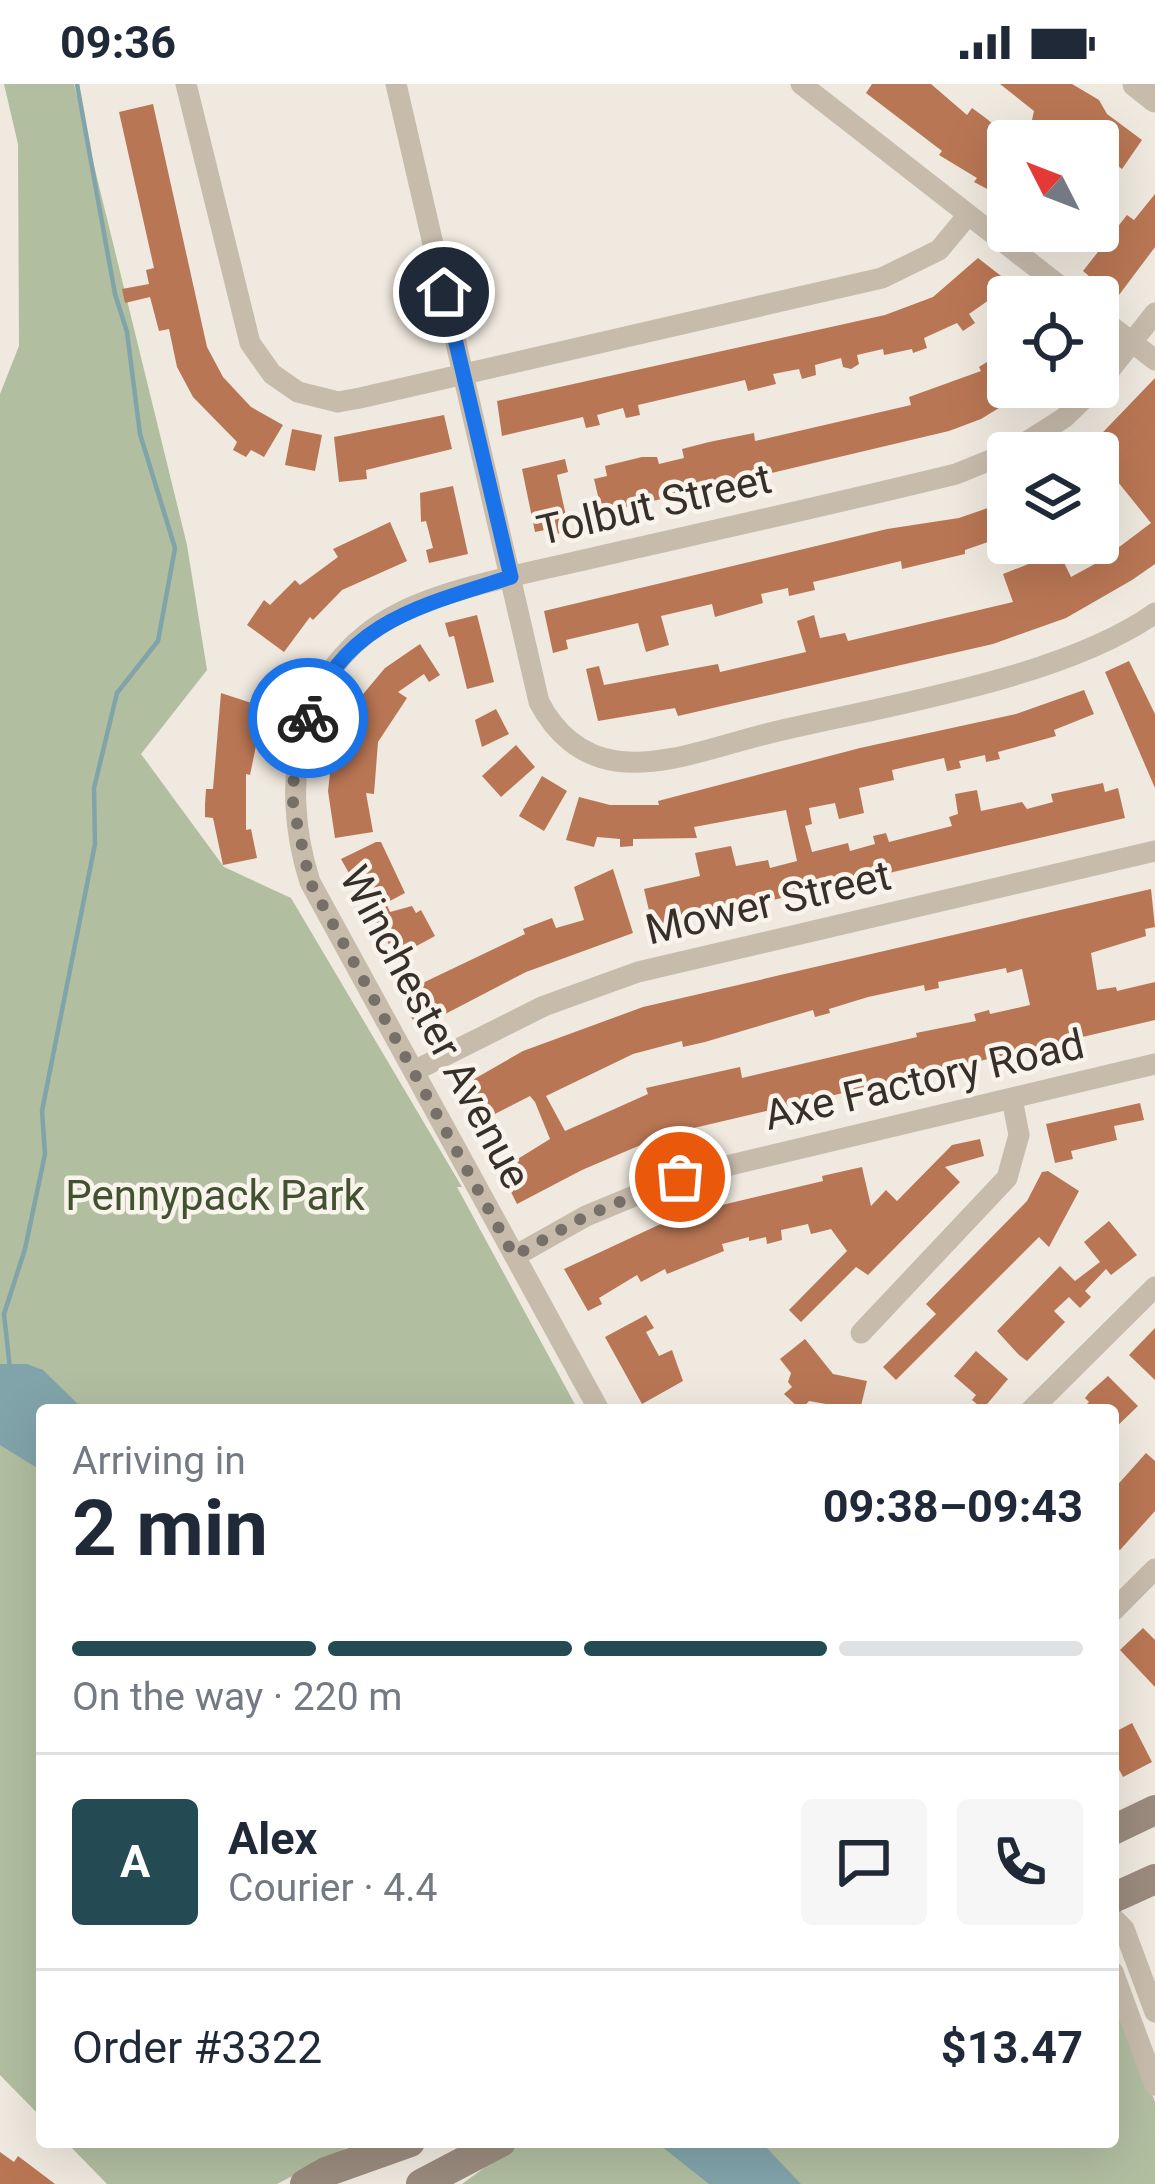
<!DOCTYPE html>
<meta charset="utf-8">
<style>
:root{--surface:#fff;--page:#f6f6f7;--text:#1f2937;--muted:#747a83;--line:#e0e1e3;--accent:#244b53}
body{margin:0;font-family:Roboto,sans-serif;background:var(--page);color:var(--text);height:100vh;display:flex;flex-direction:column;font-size:45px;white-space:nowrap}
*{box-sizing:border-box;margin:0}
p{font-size:39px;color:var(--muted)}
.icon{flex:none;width:66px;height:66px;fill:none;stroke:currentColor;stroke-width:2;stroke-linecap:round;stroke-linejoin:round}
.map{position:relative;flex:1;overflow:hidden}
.details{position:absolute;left:36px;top:1320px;width:1083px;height:744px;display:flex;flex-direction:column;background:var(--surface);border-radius:12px;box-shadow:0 12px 48px #0002}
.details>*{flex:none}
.needle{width:78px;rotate:312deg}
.buttons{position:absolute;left:987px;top:36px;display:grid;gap:24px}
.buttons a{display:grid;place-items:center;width:132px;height:132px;border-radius:12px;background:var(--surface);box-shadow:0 12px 48px #0002;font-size:60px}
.pin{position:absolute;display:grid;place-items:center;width:102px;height:102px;color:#fff;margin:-51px;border:6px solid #fff;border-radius:50%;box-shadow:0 3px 12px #0007}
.courier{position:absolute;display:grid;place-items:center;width:120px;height:120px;margin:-60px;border:9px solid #1a73e8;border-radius:50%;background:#fff;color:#222;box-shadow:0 3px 15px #0007}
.summary em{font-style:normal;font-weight:700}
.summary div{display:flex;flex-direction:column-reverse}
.summary{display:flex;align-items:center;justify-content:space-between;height:204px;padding:0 36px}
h1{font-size:78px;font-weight:700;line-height:90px}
.bar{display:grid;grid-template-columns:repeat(4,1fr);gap:18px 12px;align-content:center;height:144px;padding:0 36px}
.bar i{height:15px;border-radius:9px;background:var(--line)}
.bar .current{background:var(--accent)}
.bar p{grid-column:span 4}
.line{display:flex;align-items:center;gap:30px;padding:0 36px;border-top:3px solid var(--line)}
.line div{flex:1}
.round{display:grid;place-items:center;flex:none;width:126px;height:126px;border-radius:12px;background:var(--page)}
.status{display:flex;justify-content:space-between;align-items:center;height:84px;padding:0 60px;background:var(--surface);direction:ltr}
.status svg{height:33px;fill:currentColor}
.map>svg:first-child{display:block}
.green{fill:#b1bea0}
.water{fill:#81a4aa}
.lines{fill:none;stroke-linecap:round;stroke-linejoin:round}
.stream{stroke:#81a4aa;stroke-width:4.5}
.building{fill:#b97654;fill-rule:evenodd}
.minor{stroke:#c7bbac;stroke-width:21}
.tertiary{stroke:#c7bbac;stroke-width:27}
.secondary{stroke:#9a8b7d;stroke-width:30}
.done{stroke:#777069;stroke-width:12;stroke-dasharray:0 21.6}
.route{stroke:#1a73e8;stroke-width:15}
.labels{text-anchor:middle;stroke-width:9;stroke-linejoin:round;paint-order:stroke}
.street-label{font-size:42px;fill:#362f2a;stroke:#f8f3eb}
.park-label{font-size:42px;fill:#425130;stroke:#f8f3eb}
</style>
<div class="status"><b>09:36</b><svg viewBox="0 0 49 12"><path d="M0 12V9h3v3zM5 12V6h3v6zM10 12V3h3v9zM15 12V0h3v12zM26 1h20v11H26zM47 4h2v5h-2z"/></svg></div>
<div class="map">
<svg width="1155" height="2100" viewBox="0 0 1155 2100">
<rect width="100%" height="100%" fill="#f0e9df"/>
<g class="green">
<polygon points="4,0 74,0 187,461 207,586 141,670 224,783 291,814 462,1103 457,1103 578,1326 42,1326 42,2034 0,1991 0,310 19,262 18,60"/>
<polygon points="1113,1902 1155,2018 1155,2100 462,2100 506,2068 504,2058 1113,2058"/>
<polygon points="66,2058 358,2058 277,2100 107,2100"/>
</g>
<g class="water">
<polygon points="27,1280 43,1286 84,1326 42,1326 42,1387 0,1361 0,1280"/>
<polygon points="656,2058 761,2058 801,2100 709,2100"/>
</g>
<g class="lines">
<polyline class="stream" points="10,1285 4,1230 25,1165 45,1070 42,1027 95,760 94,704 117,609 158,557 175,464 140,350 127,248 115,210 77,0"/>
</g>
<g class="building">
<polygon points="872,0 931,0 967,31 972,24 987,35 1008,53 1008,116 974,98 977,94 939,71 942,67 866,9"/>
<polygon points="1000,0 1072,0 1099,16 1107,30 1142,56 1122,85 1098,67 1098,57 1061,57 1032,36 1034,27"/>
<polygon points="153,20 207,263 223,293 251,323 283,341 264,373 251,366 246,373 233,366 237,358 193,313 177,283 169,245 159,247 150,213 125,219 122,205 149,200 146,186 154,184 119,28"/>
<polygon points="1155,110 1155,163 1116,215 1083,187 1127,131 1134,136"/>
<polygon points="978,174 1010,199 1008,234 989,216 969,230 975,239 963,247 957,239 924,254 927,264 913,269 912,265 884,271 883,265 857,271 859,280 851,285 843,283 841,274 815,281 816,291 802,295 799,285 773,290 776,300 748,307 745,296 638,321 640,331 626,334 623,324 597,331 600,341 586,344 583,333 502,352 497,317 885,231 933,213"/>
<polygon points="990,276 997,287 1008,278 1008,303 1033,303 981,335 949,347 602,429 594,395 607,392 605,382 642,373 657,373 659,380 684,374 682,365 709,358 754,349 755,357 911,321 909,313 981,287 979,283"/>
<polygon points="1155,294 1155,480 1132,496 1066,534 993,560 678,632 675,624 598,637 586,585 599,582 604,601 718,580 720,588 806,568 797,537 814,531 820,554 845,549 848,557 1013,518 1003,490 1054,470 1059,468 1071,493 1102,476 1151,439 1118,398 1098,413 1098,369 1083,369"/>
<polygon points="444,331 452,365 366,386 367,395 339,398 334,353"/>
<polygon points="292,345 322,351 315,387 285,381"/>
<polygon points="565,375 568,388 557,391 568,441 563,442 565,448 552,451 550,445 535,448 522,385"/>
<polygon points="453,402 468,470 429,479 426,466 433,464 426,437 421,438 420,409"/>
<polygon points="1008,417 1008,451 965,466 965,470 902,485 901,477 839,492 813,498 815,506 789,512 788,504 761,510 763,519 715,533 712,520 661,532 669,561 646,568 638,539 566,556 568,565 553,569 544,527 887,445 959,434"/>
<polygon points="390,438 407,477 342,506 313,536 310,533 284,568 247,541 264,516 270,521 295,496 300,501 338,473 333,465"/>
<polygon points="477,531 494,598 467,605 454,552 449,553 445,539"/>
<polygon points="420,560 440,591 429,598 424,590 398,608 407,614 378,658 374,710 366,709 373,748 335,754 328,707 332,672 345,642 354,621 385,584"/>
<polygon points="1129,577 1155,630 1155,704 1105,588"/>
<polygon points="1084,606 1094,630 1054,646 1056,652 998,668 1000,675 986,678 985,671 959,677 961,684 947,687 944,674 892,686 894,696 859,704 864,729 839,735 835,719 809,724 812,740 805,742 812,768 848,759 850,767 875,760 873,752 886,749 889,758 952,742 949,733 958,730 955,710 977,706 981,727 1022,718 1027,725 1053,718 1051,710 1103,699 1105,708 1118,704 1125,734 653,844 644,805 700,792 695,769 731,762 736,782 768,776 770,784 797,777 786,726 694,743 697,754 633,755 633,762 620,763 620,755 597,753 594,763 566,756 579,713 610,721 659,721 658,717 860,664 1016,630"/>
<polygon points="221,609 264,623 250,691 246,690 246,746 251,745 257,774 223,781 213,734 205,733 205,720 206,705 213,705"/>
<polygon points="496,625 509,650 482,663 475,636"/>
<polygon points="516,661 535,683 501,713 482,692"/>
<polygon points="542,692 567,707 544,747 519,732"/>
<polygon points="376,758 381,758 405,809 386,819 390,828 412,822 416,829 421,826 435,852 396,873 341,775"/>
<polygon points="613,785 633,849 526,888 426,940 422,931 413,936 403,919 414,913 410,905 525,850 523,845 552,834 556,844 584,836 574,803"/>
<path d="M1151,805L1155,843L1145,845L1146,852L1091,869L1097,906L1116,903L1117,907L1155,898V936L664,1051L582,1086L517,1120L500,1086L550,1055L535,1018L530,1012L491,1032L497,1042L484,1050L455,1006L523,967L643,923ZM1006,884L1007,889L1022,885L1030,921L990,930L989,926L974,930L976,937L916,949L917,953L742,994L740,983L646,1004L648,1010L565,1047L546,1012L633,970L682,957L683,963L705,958L813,926L815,933L830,929L829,925L868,913L924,901L925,907L939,904L938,898Z"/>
<polygon points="1140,1019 1144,1036 1114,1042 1117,1056 1071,1067 1073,1075 1055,1079 1046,1040"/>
<polygon points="980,1055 984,1072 945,1083 960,1098 868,1191 856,1183 801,1238 789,1226 847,1167 831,1145 811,1150 808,1140 781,1146 782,1156 767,1160 766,1153 749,1157 749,1153 722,1160 724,1167 667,1190 665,1185 641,1198 637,1191 599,1214 602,1220 588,1227 564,1185 680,1131 823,1097 822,1092 862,1083 871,1122 886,1106 897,1117 952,1061"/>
<polygon points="1048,1087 1079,1107 1049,1163 1039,1153 896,1296 883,1283 936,1230 926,1220 1027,1117 1042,1088"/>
<polygon points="1109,1137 1137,1171 1111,1191 1106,1185 1085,1207 1091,1213 1080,1224 1069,1213 1054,1227 1065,1238 1027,1277 1019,1271 997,1247 1060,1182 1075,1197 1100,1178 1084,1158"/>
<polygon points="646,1231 654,1244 646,1248 659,1272 672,1266 683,1297 642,1320 605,1253"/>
<polygon points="1155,1244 1155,1296 1129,1271"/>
<polygon points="805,1255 833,1290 867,1297 860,1326 809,1317 801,1326 784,1310 792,1303 788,1298 791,1289 780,1275"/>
<polygon points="976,1267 1008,1295 983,1325 972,1316 976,1311 954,1292"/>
<polygon points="1108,1292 1138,1322 1113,1346 1113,1326 1081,1326 1089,1318 1085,1314 1089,1309"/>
<polygon points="1146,1369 1155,1377 1155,1427 1120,1466 1113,1460 1113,1406"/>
<polygon points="1143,1544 1155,1556 1155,1603 1120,1566"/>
<polygon points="1132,1639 1152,1678 1123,1693 1113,1674 1113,1649"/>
<polygon points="0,2068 14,2078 18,2072 55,2100 0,2100"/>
</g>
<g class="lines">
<g class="minor">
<polyline points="186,0 250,259 272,290 298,308 338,318 360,314 882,194 939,166 968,131"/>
<path d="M396,0L539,618C555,649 581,672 616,677C665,684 722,660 770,649C882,622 1062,595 1155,529"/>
<polyline points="801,0 1074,213"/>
<polyline points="1098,232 1155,276"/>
<polyline points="1098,301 1155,229"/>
<polyline points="1009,369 1064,334 1096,303"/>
<polyline points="414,987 544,922 638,888 1155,767"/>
<polyline points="515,1172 586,1132 680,1093 1155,980"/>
<polyline points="861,1249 1007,1094 1019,1051 1012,1015"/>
<path d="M599,1326L310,798C278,699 296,581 399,529C451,502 543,486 601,472C720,445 838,419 956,390L1008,369"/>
<polyline points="1031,1326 1155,1203"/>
<polyline points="1113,1527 1155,1485"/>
<polyline points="1113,1834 1124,1845 1155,1928"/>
<polyline points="1113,1888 1155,2001"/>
</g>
<polyline class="tertiary" points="1136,0 1155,15"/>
<g class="secondary">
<polyline points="1113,1746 1155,1726"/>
<polyline points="1113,1814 1155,1795"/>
<polyline points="305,2100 326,2088 410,2058"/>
<polyline points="421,2100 501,2058"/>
</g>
</g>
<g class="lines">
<polyline class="done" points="308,634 294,680 293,721 310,798 514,1172 586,1132 680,1093"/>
<path class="route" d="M308,634C343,537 424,521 511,493L444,208"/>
</g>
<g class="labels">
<g class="street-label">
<text transform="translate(654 420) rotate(-13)" y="15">Tolbut Street</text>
<text transform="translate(768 818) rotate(-13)" y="15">Mower Street</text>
<text transform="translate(436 943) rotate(62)" y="15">Winchester Avenue</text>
<text transform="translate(924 995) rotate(-13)" y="15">Axe Factory Road</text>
</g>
<g class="park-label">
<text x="215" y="1126">Pennypack Park</text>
</g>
</g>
</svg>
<div class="buttons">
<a><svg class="needle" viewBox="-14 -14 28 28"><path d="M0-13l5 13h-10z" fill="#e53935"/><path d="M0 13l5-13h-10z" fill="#747a83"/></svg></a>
<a><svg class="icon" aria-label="locate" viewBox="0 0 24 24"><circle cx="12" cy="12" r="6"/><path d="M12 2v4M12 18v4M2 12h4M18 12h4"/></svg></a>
<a><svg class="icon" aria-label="layers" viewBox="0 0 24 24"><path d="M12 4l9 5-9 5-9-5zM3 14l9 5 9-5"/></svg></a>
</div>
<div class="pin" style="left:680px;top:1093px;background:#ea580c"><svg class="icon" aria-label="bag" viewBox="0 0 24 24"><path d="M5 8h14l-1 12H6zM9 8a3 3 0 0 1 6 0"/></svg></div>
<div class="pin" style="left:444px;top:208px;background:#1f2937"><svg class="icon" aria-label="home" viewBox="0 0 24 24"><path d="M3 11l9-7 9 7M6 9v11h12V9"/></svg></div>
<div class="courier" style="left:308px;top:634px"><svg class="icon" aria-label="bike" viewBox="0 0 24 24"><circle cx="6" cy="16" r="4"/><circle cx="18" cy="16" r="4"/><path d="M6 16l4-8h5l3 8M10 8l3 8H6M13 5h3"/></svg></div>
<section class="details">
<div class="summary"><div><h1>2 min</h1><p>Arriving in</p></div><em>09:38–09:43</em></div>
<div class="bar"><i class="current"></i><i class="current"></i><i class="current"></i><i></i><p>On the way · 220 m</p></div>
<div class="line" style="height:216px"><b class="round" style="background:var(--accent);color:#fff">A</b><div><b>Alex</b><p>Courier · 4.4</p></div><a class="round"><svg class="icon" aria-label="chat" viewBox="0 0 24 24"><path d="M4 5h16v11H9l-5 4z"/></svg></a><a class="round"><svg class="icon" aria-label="phone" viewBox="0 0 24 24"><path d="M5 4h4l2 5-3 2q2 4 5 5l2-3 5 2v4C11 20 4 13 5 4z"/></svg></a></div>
<div class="line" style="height:156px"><div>Order #3322</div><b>$13.47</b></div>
</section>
</div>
